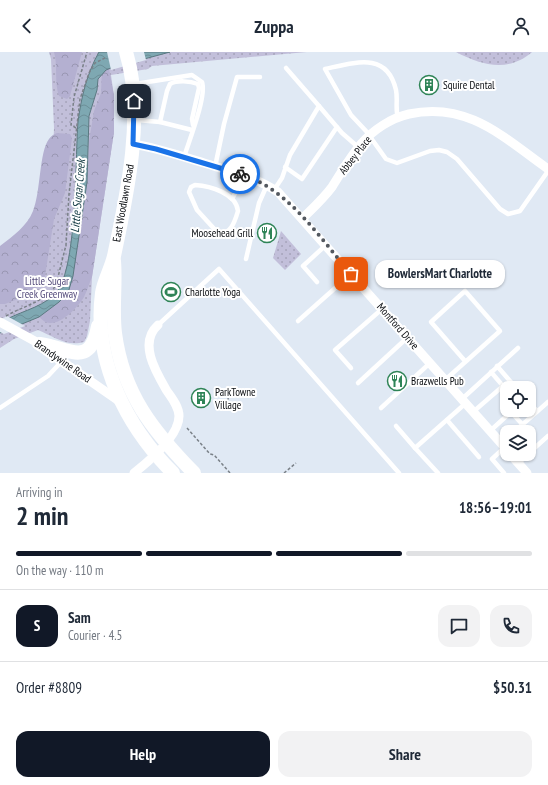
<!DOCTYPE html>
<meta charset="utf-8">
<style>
:root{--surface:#fff;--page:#f2f2f3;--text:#1f2937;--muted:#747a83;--line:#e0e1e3;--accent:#111827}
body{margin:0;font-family:"PT Sans Narrow",sans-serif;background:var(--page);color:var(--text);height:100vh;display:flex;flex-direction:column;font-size:15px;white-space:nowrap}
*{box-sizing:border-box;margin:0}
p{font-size:13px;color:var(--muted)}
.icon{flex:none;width:22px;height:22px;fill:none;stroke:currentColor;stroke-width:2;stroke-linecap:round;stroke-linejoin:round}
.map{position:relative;height:421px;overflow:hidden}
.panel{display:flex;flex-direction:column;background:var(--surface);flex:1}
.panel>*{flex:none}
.fabs{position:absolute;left:500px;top:329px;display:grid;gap:8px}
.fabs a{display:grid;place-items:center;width:36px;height:36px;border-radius:8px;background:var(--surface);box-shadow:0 1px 3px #0004;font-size:20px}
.pin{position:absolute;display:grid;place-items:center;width:34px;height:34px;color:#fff;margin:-17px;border-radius:8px;box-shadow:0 2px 6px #0006}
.courier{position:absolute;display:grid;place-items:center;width:40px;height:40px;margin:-20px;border:3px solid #1a73e8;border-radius:50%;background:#fff;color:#222;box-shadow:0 1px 5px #0007}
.bubble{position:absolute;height:28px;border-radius:12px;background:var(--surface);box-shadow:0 1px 3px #0004;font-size:13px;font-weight:800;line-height:28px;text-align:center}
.summary em{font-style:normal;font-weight:800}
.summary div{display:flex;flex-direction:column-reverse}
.summary{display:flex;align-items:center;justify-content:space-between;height:68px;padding:0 16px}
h1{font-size:26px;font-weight:800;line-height:30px}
.bar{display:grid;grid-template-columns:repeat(4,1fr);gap:6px 4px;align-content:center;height:48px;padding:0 16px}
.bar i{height:5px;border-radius:3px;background:var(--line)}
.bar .current{background:var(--accent)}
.bar p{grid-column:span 4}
.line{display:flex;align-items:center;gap:10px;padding:0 16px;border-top:1px solid var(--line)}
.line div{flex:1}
.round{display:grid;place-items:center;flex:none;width:42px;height:42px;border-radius:12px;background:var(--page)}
.primary-button{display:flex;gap:8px;margin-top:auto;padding:8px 16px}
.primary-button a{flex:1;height:46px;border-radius:12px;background:var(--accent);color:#fff;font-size:16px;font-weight:800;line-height:46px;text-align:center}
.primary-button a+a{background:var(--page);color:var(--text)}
header{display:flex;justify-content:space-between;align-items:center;height:52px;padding:0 16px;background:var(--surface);font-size:18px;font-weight:800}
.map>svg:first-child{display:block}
.grass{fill:url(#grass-dots)}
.forest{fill:url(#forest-crowns)}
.water{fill:url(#water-waves);stroke:#5b7981}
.pier{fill:#e0e9f4}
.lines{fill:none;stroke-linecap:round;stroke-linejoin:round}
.path{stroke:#7a8188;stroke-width:1.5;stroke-dasharray:3 2;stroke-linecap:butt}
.service{stroke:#fff;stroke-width:4.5}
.minor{stroke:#fff;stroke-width:9}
.primary{stroke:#fff;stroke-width:14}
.done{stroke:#545960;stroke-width:4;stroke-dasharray:0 7.2}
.route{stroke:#1a73e8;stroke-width:5}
.labels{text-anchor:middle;stroke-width:4;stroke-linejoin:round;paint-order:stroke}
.poi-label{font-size:11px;fill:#090c10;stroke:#fff;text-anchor:start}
.street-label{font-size:11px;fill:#090c10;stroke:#fff}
.park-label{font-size:11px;fill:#544b7b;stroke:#fff}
.water-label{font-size:12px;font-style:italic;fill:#133b43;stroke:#fff}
</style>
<header><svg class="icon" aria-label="back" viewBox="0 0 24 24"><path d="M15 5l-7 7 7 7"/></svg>Zuppa<svg class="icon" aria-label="person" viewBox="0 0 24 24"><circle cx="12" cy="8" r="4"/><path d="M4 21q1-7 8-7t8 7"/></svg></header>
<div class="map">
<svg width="548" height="421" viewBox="0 0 548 421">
<defs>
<pattern id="grass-dots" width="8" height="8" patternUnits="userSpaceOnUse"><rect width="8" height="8" fill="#c2bfda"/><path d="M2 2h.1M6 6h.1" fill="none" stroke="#a5a3ba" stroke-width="1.8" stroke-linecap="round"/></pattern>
<pattern id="forest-crowns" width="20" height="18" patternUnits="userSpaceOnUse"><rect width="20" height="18" fill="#b4b0d1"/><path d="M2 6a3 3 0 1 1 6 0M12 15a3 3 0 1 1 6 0" fill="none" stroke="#9996b2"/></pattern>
<pattern id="water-waves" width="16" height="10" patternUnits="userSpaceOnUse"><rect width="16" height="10" fill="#7ea8b2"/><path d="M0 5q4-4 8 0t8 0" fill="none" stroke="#6c8f98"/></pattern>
</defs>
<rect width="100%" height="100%" fill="#e0e9f4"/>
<g class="grass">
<path d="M49,0H307L152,14L148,17L111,23L114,44V80L92,225L90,269L87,284L84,290C66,295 53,284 38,278L14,287L0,296V222L4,219L52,124L54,76L51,7Z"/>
<path d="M456,0H532C508,21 481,13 456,0Z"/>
<polygon points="281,179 301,202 285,218 273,206"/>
</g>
<g class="forest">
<path d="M54,0H82L70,44L67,47L59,44C54,30 58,14 54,0Z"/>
<path d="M108,11L114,44V80L92,225C89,232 87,239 84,245C78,255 62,272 50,271C45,271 43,268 39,265L59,250L77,198L87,130L89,89L94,59L101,41L102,13Z"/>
<path d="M57,81L70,82L72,86L65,141L54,167L45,224L40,233L23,245L5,252H0V194C13,184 27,174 33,159C41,139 39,100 49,87C51,84 54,82 57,81Z"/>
</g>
<path class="water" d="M99,0H170L111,16L106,18L98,27L97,38L89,64L87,130L73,224L68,241L59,250L39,265L0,281V271C17,260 39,257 54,243C78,222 75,104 78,70C81,46 87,21 99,0Z"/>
<g class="pier">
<polygon points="107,0 144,0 146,8 111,18"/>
<polygon points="7,264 25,274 4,282 0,280 0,268"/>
</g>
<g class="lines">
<g class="path">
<polyline points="76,76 71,73 74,45 87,0"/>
<path d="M6,264C23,254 45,250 56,233L66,193L69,142L80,47L89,21L95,11L107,5"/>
<polyline points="223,352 230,345 236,343"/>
<polyline points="187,376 210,402 214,403 230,421"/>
<polyline points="284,421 296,411"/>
</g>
<g class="service">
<polyline points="286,16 319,54"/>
<path d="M135,32L192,23L202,30C207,44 189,89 184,105"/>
<path d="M398,66C395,56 398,48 396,38C387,0 357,10 325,17L351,63L366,79L386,107L397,111L430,99L439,98L447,100L457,107L500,157L508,162L520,159L548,119"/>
<polyline points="137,68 160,70 192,78"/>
<path d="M160,70L167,39L170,32C177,28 190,29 198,32L199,36L192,67L193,73"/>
<polyline points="215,115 224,72 237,25 260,25"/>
<polyline points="285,115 302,127 337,75"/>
<path d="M195,133C210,134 236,141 238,159C235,169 231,183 218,181L197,158L189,140L191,135Z"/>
<polyline points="274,138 282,126 290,103 319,54 342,81 358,95"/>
<polyline points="232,147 237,138 241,123"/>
<polyline points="246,207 259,151 267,133"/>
<polyline points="317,230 303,214 326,193"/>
<polyline points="298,269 351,222"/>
<polyline points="158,273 219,217 399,421"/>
<polyline points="497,314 516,336"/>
<polyline points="351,316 335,298 382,257"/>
<polyline points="445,328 500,279 465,239 431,270 465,309"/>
<polyline points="358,331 408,285"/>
<polyline points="462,347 518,296"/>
<polyline points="529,350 537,359"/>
<polyline points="0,356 48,324 62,309"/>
<polyline points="381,356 430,311"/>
<polyline points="473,360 503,334 491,320"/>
<polyline points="447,368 479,405"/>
<polyline points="396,374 415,396"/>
<polyline points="490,379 511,360 522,372"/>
<polyline points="514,380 548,350"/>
<polyline points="501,391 507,386"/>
<polyline points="529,401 548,384"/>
<polyline points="519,411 528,402"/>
<polyline points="438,421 415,396 466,351"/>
<polyline points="504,421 492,407 505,395"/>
</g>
<g class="minor">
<path d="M133,92C157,96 181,104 204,111C230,119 256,125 278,140L507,398"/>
<path d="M303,166C313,156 323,147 332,135C341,121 350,105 361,92C373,78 391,66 409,62C468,49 504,86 548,117"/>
<polyline points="0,270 40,292 60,308 119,349"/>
<polyline points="510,402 527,421"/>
<path d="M134,421C148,410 179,384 179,364C179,355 172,346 167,339C156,320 138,291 158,273"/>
</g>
<g class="primary">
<path d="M126,0C145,61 127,143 114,204C111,217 104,228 102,241C93,309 126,374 173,421"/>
<path d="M114,209C116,233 112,257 115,281C123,342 153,379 194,421"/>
<path d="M40,292C69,296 90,317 98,274"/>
</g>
</g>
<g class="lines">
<path class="done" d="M240,122C288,136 319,185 351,222"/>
<polyline class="route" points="134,49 133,92 156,97 240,122"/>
</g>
<defs>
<symbol id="building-ring" viewBox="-11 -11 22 22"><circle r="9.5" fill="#fff" stroke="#2f8457" stroke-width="1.5"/><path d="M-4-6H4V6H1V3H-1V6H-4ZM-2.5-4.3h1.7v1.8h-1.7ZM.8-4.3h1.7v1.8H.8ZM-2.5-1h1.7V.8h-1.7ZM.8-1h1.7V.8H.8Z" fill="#2f8457"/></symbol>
<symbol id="restaurant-ring" viewBox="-11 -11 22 22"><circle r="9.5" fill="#fff" stroke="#2f8457" stroke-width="1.5"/><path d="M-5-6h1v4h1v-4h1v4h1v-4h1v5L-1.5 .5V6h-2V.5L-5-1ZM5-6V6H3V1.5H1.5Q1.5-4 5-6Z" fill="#2f8457"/></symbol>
<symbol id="stadium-ring" viewBox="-11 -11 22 22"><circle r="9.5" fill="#fff" stroke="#2f8457" stroke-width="1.5"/><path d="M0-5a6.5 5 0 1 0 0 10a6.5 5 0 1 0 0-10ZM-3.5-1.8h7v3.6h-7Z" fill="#2f8457"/></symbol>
</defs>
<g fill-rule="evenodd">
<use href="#building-ring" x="418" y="22" width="22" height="22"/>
<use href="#restaurant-ring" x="256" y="170" width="22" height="22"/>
<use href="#stadium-ring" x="160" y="229" width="22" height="22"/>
<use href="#restaurant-ring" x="386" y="318" width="22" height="22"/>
<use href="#building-ring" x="190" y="335" width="22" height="22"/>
</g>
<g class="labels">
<g class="poi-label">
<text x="443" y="37">Squire Dental</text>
<text x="253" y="185" text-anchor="end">Moosehead Grill</text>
<text x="185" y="244">Charlotte Yoga</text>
<text x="411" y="333">Brazwells Pub</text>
<text x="215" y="344">ParkTowne<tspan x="215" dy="13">Village</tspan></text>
</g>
<g class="street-label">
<text transform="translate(355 103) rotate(-52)" y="4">Abbey Place</text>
<text transform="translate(123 151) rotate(-80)" y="4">East Woodlawn Road</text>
<text transform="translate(398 274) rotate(49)" y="4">Montford Drive</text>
<text transform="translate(63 309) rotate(35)" y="4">Brandywine Road</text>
</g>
<g class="park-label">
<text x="47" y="233">Little Sugar<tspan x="47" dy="13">Creek Greenway</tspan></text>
</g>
<g class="water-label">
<text transform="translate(78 144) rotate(-85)" y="4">Little Sugar Creek</text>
</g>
</g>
</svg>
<div class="fabs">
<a><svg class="icon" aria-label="locate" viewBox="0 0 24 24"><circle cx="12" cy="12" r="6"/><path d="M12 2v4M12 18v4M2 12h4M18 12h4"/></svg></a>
<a><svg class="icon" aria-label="layers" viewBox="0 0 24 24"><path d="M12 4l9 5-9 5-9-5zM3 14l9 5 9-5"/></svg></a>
</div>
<div class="pin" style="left:351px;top:222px;background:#ea580c"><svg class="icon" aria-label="bag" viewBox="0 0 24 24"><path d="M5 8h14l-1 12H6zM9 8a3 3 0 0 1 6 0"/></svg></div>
<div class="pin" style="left:134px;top:49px;background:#1f2937"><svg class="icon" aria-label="home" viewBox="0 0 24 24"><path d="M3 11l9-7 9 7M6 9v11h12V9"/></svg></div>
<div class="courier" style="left:240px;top:122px"><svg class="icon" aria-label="bike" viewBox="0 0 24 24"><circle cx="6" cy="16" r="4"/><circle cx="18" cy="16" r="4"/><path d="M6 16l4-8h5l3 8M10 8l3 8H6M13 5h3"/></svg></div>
<div class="bubble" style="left:375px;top:208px;width:130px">BowlersMart Charlotte</div>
</div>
<section class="panel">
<div class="summary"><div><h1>2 min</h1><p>Arriving in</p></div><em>18:56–19:01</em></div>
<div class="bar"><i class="current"></i><i class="current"></i><i class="current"></i><i></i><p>On the way · 110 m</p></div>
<div class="line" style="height:72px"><b class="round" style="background:var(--accent);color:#fff">S</b><div><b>Sam</b><p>Courier · 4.5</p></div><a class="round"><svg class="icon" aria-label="chat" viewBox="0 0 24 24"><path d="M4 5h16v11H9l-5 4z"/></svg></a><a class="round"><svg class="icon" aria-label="phone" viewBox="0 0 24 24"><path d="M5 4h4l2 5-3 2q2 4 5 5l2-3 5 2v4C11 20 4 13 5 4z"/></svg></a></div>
<div class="line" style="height:52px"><div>Order #8809</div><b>$50.31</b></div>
<div class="primary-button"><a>Help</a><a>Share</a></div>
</section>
